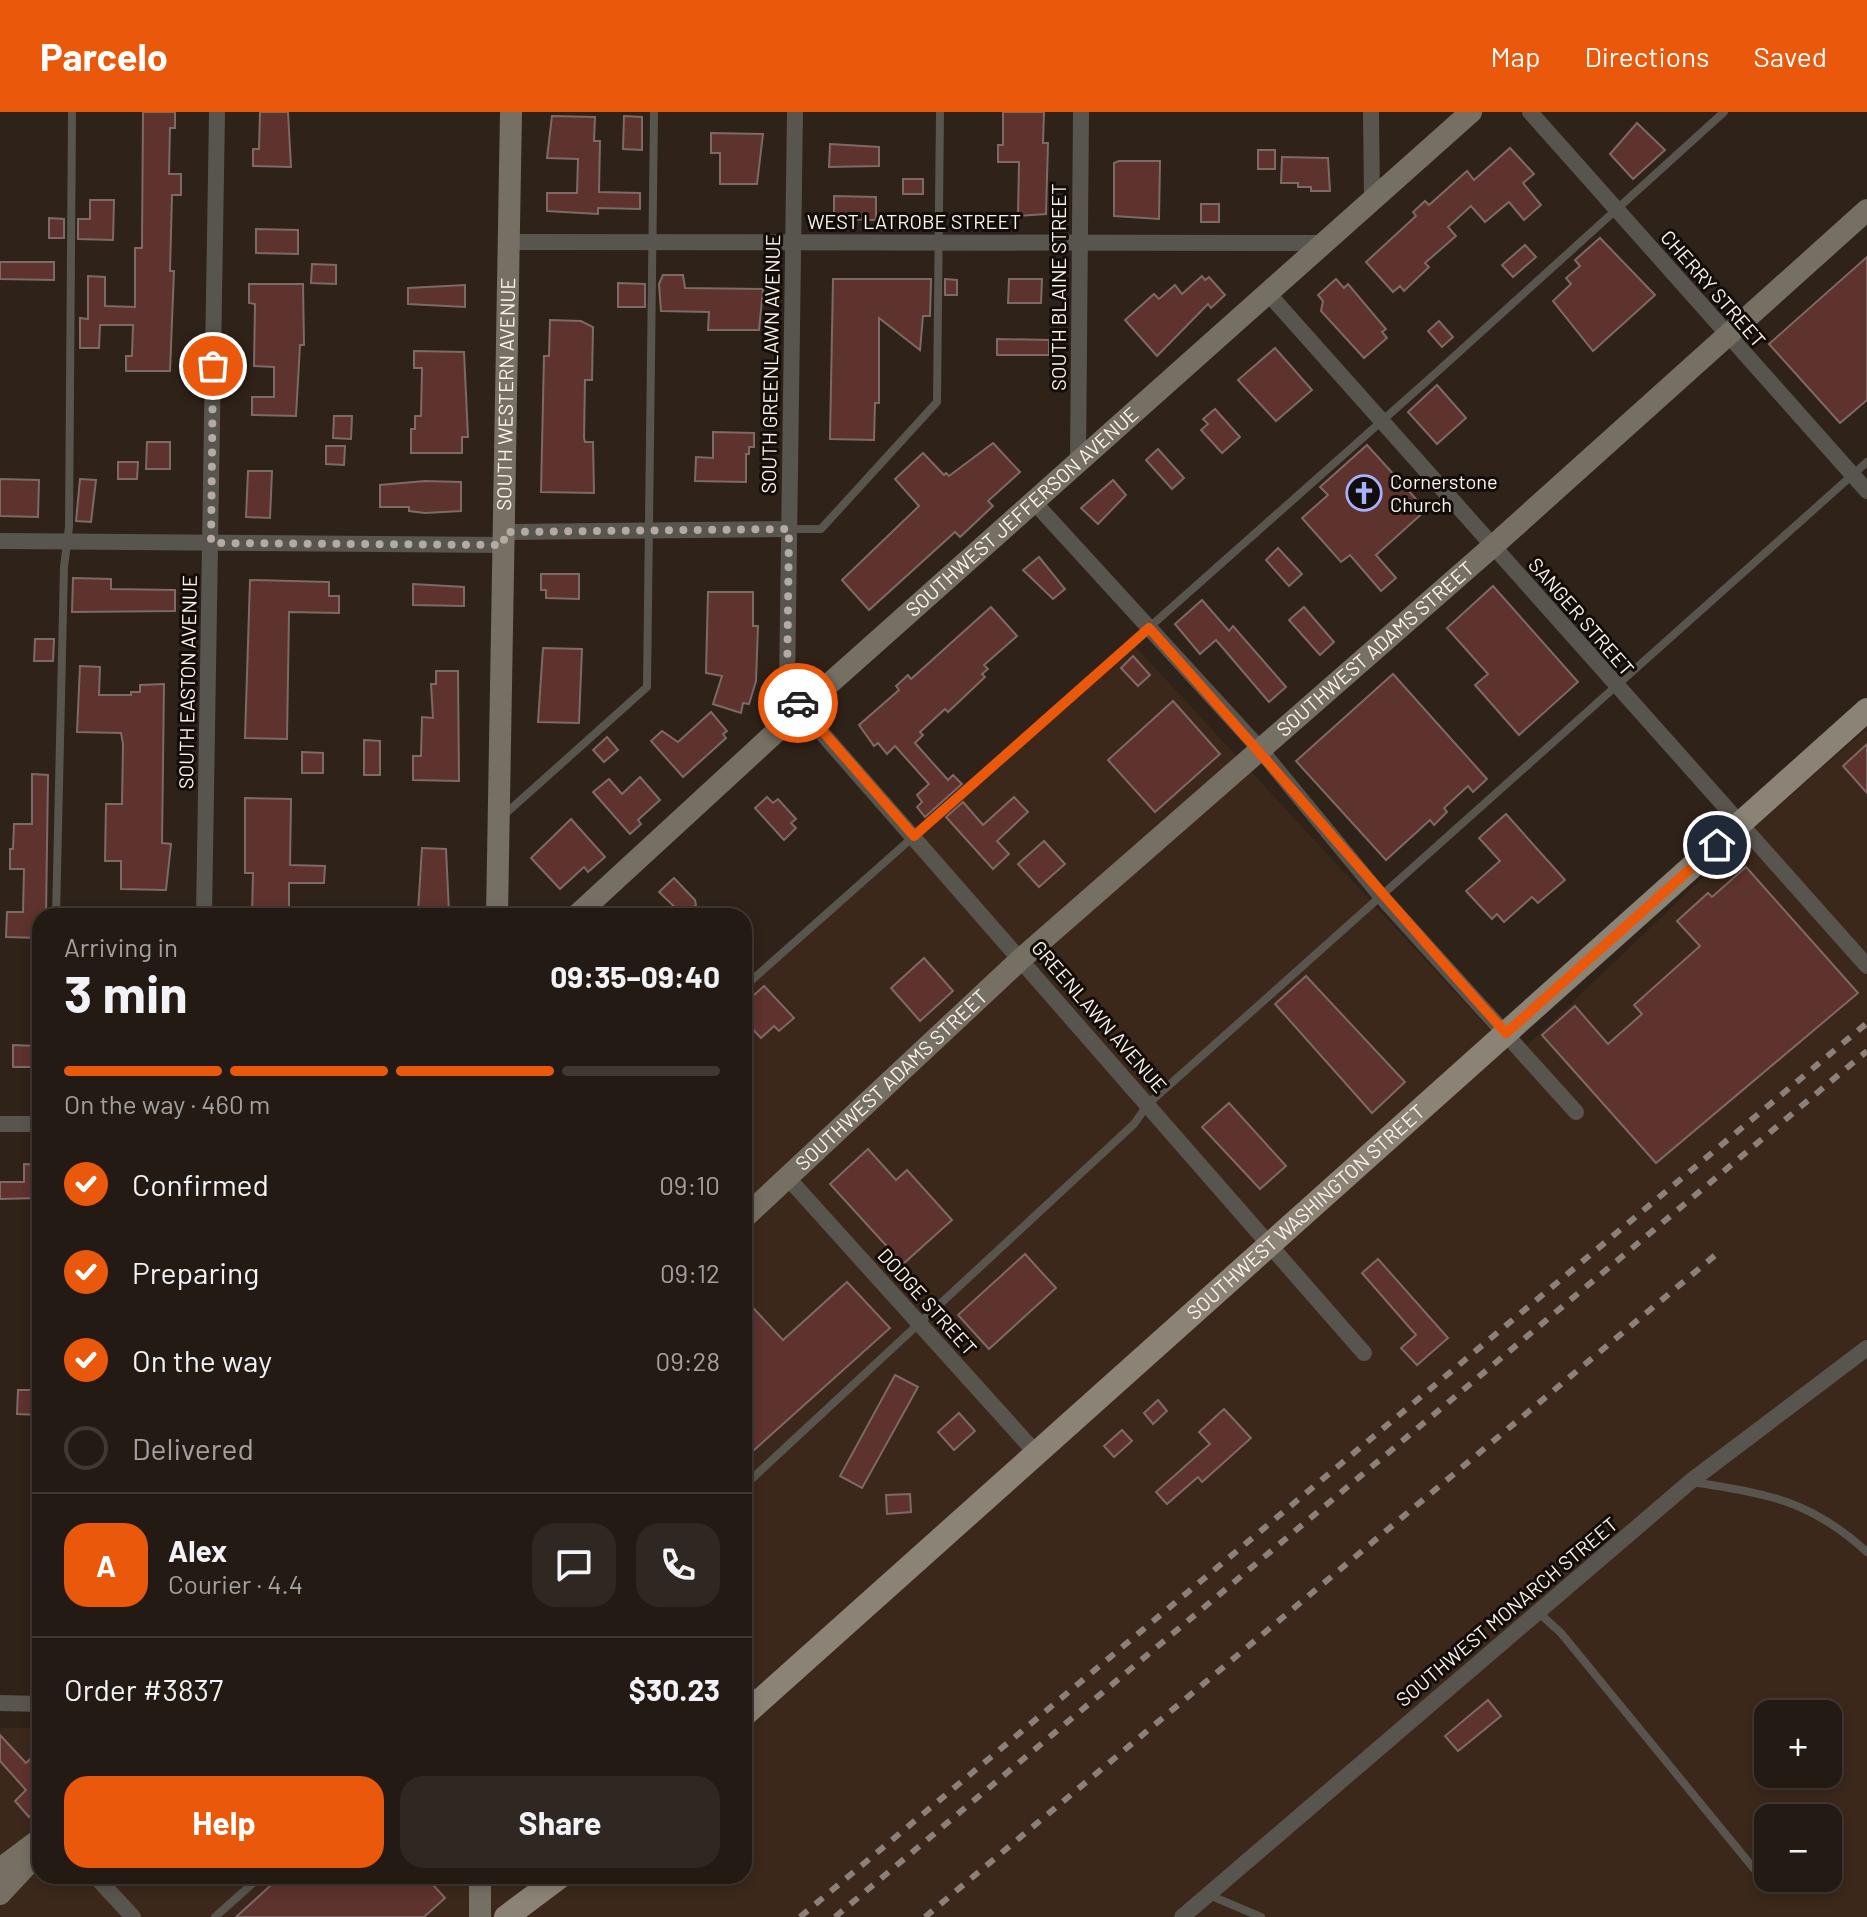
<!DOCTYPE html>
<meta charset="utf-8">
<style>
:root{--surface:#231a13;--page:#2f2721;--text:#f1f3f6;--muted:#a3a1a0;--line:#403833;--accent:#ea580c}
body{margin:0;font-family:Barlow,sans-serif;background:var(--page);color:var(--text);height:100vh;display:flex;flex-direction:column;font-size:30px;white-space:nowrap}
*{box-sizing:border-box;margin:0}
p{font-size:26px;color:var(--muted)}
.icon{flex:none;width:44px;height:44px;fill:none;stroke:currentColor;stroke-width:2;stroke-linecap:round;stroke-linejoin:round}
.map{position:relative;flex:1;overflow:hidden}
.drawer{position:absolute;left:32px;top:796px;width:720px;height:976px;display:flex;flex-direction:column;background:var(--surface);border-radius:24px;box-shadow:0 4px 12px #0003,0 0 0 2px var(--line)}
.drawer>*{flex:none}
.fabs{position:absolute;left:1754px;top:1588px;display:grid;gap:16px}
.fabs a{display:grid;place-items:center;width:88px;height:88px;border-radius:16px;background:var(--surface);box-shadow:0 4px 12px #0003,0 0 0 2px var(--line);font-size:40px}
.pin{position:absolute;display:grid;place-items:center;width:68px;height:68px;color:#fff;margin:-34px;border:4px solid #fff;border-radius:50%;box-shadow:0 2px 8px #0007}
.courier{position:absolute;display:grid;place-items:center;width:80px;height:80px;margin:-40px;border:6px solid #ea580c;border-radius:50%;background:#fff;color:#222;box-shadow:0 2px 10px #0007}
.headline em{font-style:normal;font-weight:700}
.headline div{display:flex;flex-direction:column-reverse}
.headline{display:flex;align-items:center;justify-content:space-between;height:136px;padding:0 32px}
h1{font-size:52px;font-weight:700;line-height:60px}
.bar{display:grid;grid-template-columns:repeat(4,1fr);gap:12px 8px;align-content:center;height:96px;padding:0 32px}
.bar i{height:10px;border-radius:6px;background:var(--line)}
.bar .on{background:var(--accent)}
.bar p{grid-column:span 4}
.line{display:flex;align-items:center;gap:20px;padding:0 32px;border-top:2px solid var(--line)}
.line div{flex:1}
.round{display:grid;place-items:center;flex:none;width:84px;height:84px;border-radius:24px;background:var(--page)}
ol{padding:0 32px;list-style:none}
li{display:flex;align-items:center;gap:24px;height:88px}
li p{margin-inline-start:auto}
li .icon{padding:8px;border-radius:50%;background:var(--accent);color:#fff;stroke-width:4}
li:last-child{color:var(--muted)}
li i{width:44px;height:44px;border:4px solid var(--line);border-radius:50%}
.action{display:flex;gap:16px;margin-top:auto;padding:16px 32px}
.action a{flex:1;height:92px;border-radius:24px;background:var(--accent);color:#fff;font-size:32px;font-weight:700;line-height:92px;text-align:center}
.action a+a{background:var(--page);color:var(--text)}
header{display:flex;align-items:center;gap:48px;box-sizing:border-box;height:112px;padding:0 40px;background:var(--accent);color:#fff}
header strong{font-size:38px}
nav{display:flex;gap:44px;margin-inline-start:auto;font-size:28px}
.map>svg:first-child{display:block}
.built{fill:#3b281b;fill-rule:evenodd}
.building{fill:#5e322d;stroke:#7d6966;stroke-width:2}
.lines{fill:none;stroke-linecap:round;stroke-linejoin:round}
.service{stroke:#58554e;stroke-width:8}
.minor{stroke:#58554e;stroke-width:16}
.secondary{stroke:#756f64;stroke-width:22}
.primary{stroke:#8b8375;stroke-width:24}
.rail{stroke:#8c817a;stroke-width:6;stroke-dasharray:10 10;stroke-linecap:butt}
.done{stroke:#b4aaa3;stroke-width:8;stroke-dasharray:0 14.4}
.route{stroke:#ea580c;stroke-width:10}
.labels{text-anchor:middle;stroke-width:6;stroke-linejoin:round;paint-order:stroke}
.street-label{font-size:20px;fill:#fcf3ed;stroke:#130d09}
.poi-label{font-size:20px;fill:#fcf3ed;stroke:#130d09;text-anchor:start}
</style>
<header>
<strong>Parcelo</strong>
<nav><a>Map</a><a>Directions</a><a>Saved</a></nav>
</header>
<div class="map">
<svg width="1867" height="1805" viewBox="0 0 1867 1805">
<rect width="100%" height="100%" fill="#2f2219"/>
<path class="built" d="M1132,531L1515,945L1768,703L1867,617V1805H0V1616H40V1764H744V871ZM1768,1602H1828V1662H1768ZM1768,1706H1828V1766H1768Z"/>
<g class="building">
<polygon points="143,0 175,0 175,16 170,16 169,62 181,62 181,83 172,83 170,159 174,159 170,259 126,259 126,244 132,244 133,213 100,213 99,236 80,236 80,206 88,207 88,164 105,165 105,194 135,195 135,136 142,136"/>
<polygon points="260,0 288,0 291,55 253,54 253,37 259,37"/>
<polygon points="1003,0 1044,0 1043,31 1048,31 1046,102 1018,104 1019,50 998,50 998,33 1003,33"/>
<polygon points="552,4 595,5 594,29 600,29 599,80 640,81 640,97 598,96 598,102 547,99 547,81 577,81 578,47 547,46"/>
<polygon points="624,4 642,5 642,38 623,37"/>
<polygon points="1637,11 1665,38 1633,67 1610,42"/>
<polygon points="711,21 763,22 757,72 720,72 720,41 711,41"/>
<polygon points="830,32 879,35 879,54 829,55"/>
<polygon points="1510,36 1534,62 1523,71 1541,93 1524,108 1509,90 1485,110 1471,94 1448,115 1456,124 1425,151 1429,155 1404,179 1400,174 1393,180 1366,150 1416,104 1413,100 1425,89 1429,93 1467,59 1474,68"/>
<rect x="1258" y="38" width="17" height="19"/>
<polygon points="1282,45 1328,46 1330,79 1311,79 1311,75 1298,75 1298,71 1281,71"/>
<polygon points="1119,49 1160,49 1159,107 1114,104 1114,51"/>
<rect x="903" y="67" width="20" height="15"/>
<polygon points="834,84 876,85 876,108 834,107"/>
<polygon points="90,88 114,88 113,128 78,127 78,107 90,107"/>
<rect x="1201" y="92" width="18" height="18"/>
<polygon points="49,106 64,107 64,126 49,126"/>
<polygon points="256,117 298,118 298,142 256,141"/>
<polygon points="1600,126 1655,183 1593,239 1553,189 1571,172 1566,166 1580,154 1575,148"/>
<polygon points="1525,133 1536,145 1513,165 1502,153"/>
<polygon points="1867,145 1867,288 1840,311 1769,232"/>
<polygon points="0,150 54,150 54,168 0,167"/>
<polygon points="312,152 336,153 336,172 311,171"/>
<polygon points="663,163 683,163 685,176 763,177 759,218 708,218 709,200 661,199 659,172"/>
<polygon points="1202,164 1205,168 1209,165 1225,183 1211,196 1208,192 1157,244 1125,208 1154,182 1159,187 1175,173 1182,182"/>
<polygon points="833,167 931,167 930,204 923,204 920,238 879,206 879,291 875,291 874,328 830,327"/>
<polygon points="945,167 957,168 957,183 945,183"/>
<polygon points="1009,167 1042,167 1041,191 1008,191"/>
<polygon points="1336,167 1344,176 1348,172 1386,217 1382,220 1387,226 1364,246 1321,199 1323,189 1318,183"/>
<polygon points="618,171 645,172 645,195 618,195"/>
<polygon points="249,172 303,172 304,233 300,233 296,304 252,303 252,285 274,285 274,255 254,254 255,192 249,191"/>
<polygon points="465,173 465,195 408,192 408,176"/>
<polygon points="550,208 581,209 593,215 592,268 585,268 584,326 585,330 593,330 594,381 541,380 544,244 549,244"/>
<polygon points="1439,209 1453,225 1442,235 1428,219"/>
<polygon points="997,227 1049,228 1049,243 997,243"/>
<polygon points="1275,236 1312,278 1276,309 1238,268"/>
<polygon points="414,239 464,240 468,325 462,325 462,341 411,341 411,317 415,317 415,304 421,304 422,256 414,256"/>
<polygon points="1437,273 1466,306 1437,332 1408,300"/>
<polygon points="1215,297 1240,325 1222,341 1201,318 1208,312 1203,307"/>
<polygon points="334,304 352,304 351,327 333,326"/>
<polygon points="713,320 754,321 754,335 749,335 749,342 746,342 746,370 695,369 696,345 713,346"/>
<polygon points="147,330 170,330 170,357 146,357"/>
<polygon points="993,331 1020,360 988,389 993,394 960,425 955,420 869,498 842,468 919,394 895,367 923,341 944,363 946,361 949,364"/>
<polygon points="1367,333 1426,398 1376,443 1396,466 1381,479 1350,443 1341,450 1302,406 1328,383 1320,375"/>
<polygon points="326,334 345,334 344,353 326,352"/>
<polygon points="1158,337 1184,366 1172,377 1146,348"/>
<polygon points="118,350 138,350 137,367 118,367"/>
<polygon points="248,359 272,359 270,406 246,405"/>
<polygon points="0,367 39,368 38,405 0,404"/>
<polygon points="80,367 96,368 91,410 76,409"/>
<polygon points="1113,368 1126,383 1098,412 1081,396"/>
<polygon points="425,369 461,370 461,399 425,401 409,399 409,395 380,395 380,373"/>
<polygon points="1278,436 1302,462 1289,474 1266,448"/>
<polygon points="1039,445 1065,477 1053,487 1023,458"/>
<polygon points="541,462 579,462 579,487 546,486 546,478 541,478"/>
<polygon points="73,466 111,467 111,477 175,478 175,499 72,500"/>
<polygon points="250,468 329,470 329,484 339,484 339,501 289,500 287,627 245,626"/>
<polygon points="413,472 464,475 464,494 413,493"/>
<polygon points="1493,474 1578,570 1519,623 1475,573 1488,562 1447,516"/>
<polygon points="708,480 753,480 753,514 758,514 756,569 749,592 743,591 741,601 713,592 722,564 706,561"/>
<polygon points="1202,488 1229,519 1233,514 1286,575 1269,590 1216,528 1200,542 1175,512"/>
<polygon points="991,495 1017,524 984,553 988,557 982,562 985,565 948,600 945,597 920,620 923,623 915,631 948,668 953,663 962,672 925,705 917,695 922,690 917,683 929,672 895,634 887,642 878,631 874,634 859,613 899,578 896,574 908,563 911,567"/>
<polygon points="1304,495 1334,530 1320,543 1289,508"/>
<polygon points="35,527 54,527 53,549 34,549"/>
<polygon points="543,536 582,537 579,611 538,610"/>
<polygon points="1133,544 1150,563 1138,574 1121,556"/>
<polygon points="80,554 100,555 99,583 131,583 131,580 140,580 140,573 164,572 162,731 171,732 166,778 121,777 121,749 105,749 106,692 122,692 123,632 121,621 77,620"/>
<polygon points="436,559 458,559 459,669 413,668 413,644 421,644 422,605 433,606 431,572 436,572"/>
<polygon points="1393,562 1487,667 1473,680 1468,674 1444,696 1447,700 1434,713 1430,708 1386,748 1296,649"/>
<polygon points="1173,589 1220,642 1155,700 1108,648"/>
<polygon points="711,600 727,619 723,622 726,626 683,665 651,629 662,619 678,630"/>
<polygon points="607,625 618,638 604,650 593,638"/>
<polygon points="364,628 380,629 380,663 364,663"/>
<polygon points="1867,632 1867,681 1843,654"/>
<polygon points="302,640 323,641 323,661 302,661"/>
<polygon points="32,662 48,663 46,804 40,804 40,826 6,825 7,800 23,800 24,757 10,757 10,737 13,737 14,712 32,712"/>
<polygon points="640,665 660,688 638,708 641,712 630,722 593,680 609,667 622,682"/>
<polygon points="767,685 773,691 778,687 796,707 791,711 796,716 784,728 755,696"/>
<polygon points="1014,685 1028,700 997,729 1009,742 993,757 946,705 963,690 983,713"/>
<polygon points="245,686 291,687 290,753 325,754 324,771 289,771 289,804 252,804 253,761 245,761"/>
<polygon points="1506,702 1565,768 1538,791 1532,785 1504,810 1497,802 1492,807 1466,779 1500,749 1479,726"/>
<polygon points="571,707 605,745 588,760 584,755 560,777 531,746"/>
<polygon points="1044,729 1065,752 1039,775 1018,752"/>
<polygon points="422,736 446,737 449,800 418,800"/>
<polygon points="1746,755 1858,881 1656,1051 1542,923 1575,894 1608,932 1642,902 1634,893 1700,834 1677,809 1708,781 1712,785"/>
<polygon points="674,766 695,788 696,793 684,804 659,780"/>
<polygon points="924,846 953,879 920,909 891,876"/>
<polygon points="1306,864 1405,970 1372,1001 1275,892"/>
<polygon points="764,874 794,906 779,919 774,914 761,926 744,908 744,892"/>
<polygon points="13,933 36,934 36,955 13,955"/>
<polygon points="1229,991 1286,1054 1260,1077 1202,1015"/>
<polygon points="868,1037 896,1068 907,1058 952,1108 903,1152 830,1072"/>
<polygon points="24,1052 40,1053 40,1086 0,1087 0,1070 24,1070"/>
<polygon points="1025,1142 1056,1176 989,1237 958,1203"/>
<polygon points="1378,1147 1448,1226 1417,1253 1401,1236 1416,1223 1362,1161"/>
<polygon points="847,1170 890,1216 744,1347 744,1186 783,1228"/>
<polygon points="895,1263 918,1275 862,1376 840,1364"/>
<polygon points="18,1278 40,1278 40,1303 17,1302"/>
<polygon points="1158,1288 1167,1299 1153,1312 1144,1301"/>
<polygon points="1224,1297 1251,1326 1202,1370 1198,1365 1167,1392 1156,1380 1210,1332 1199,1320"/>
<polygon points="959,1301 975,1319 954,1338 938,1320"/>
<polygon points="1122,1318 1132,1329 1114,1345 1104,1334"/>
<polygon points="910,1382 911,1400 887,1402 886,1383"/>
<polygon points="1488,1588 1501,1604 1458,1639 1445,1624"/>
<polygon points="0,1623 26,1651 40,1638 40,1695 29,1705 15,1689 26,1678 0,1649"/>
<polygon points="281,1764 425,1764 445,1786 424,1805 236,1805"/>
</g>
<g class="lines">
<g class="service">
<polyline points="789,417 821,417 937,290 940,0"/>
<polyline points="504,703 647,575 654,0"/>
<polyline points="56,804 64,455 69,415 72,0"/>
<polyline points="744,875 1437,260 1724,0"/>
<path d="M1692,1370C1767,1382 1809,1387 1867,1440"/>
<polyline points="744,1374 1134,1012 1148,992 1867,350"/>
<polyline points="1538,1500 1561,1521 1764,1769"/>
<polyline points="1209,1783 1261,1805"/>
<polyline points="215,1805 261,1764"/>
</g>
<g class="minor">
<polyline points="795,0 787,574 801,597 1364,1241"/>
<polyline points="1371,0 1372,88"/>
<polyline points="1530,0 1867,379"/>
<polyline points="508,130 1321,131"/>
<polyline points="1267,180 1867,854"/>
<polyline points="1078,350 1081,0"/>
<polyline points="1034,390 1259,636 1380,783 1576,1000"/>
<polyline points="504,420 789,417"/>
<polyline points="0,429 504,433"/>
<polyline points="204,804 217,0"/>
<polyline points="0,1012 40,1012"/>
<polyline points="788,1066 1036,1341"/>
<polyline points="744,1577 757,1591"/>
<polyline points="0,1591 40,1592"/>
<polyline points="95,1764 133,1805"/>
<polyline points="1182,1805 1691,1369 1867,1236"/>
</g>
<g class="secondary">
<path id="s1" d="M497,804L511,0"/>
<path id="s2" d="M576,804L801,597L1471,0"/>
<path id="s3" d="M744,1106L1022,846L1493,434L1867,98"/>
<polyline points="0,1757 40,1727"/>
<polyline points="0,1782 40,1739"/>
<polyline points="480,1805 480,1764"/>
</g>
<g class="primary">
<path id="s4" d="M744,1603L1867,598"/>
<polyline points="506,1805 561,1764"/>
</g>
<g class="rail">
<polyline points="800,1805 1867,911"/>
<polyline points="835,1805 1867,939"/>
<polyline points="925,1805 1719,1140"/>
</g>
</g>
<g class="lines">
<polyline class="done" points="213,254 211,431 504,433 504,420 789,417 787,574 798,591"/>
<path class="route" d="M798,591L914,724L1149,516C1270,650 1386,788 1506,921L1717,733"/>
</g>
<defs>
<symbol id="church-ring" viewBox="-11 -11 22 22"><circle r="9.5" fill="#130d09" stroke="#a7b1fc" stroke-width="1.5"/><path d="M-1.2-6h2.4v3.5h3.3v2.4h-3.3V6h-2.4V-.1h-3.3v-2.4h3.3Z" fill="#a7b1fc"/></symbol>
</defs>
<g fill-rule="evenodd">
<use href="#church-ring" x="1344" y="361" width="40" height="40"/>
</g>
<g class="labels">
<g class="street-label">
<text x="914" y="117">WEST LATROBE STREET</text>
<text transform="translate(1059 175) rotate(-90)" y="7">SOUTH BLAINE STREET</text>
<text transform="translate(1713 177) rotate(49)" y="7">CHERRY STREET</text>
<text transform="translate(771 252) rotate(-89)" y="7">SOUTH GREENLAWN AVENUE</text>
<text dy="7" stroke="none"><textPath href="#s1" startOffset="522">SOUTH WESTERN AVENUE</textPath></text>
<text dy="7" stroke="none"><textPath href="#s2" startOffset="602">SOUTHWEST JEFFERSON AVENUE</textPath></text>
<text transform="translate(1581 505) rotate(49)" y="7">SANGER STREET</text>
<text dy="7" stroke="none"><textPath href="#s3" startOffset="850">SOUTHWEST ADAMS STREET</textPath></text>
<text transform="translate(188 570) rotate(-89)" y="7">SOUTH EASTON AVENUE</text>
<text transform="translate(1099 905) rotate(49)" y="7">GREENLAWN AVENUE</text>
<text dy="7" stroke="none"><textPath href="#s3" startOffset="202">SOUTHWEST ADAMS STREET</textPath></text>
<text dy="7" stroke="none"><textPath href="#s4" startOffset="754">SOUTHWEST WASHINGTON STREET</textPath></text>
<text transform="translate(927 1190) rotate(48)" y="7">DODGE STREET</text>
<text transform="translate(1507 1500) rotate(-40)" y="7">SOUTHWEST MONARCH STREET</text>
</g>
<g class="poi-label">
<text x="1390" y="377">Cornerstone<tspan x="1390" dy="23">Church</tspan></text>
</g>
</g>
</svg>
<div class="fabs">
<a>+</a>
<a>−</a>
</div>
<div class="pin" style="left:213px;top:254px;background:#ea580c"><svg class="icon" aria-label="bag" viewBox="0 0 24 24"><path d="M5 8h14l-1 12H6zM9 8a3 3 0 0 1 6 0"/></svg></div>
<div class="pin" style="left:1717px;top:733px;background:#1f2937"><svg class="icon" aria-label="home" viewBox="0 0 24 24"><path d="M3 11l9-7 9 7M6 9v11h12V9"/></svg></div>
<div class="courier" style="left:798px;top:591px"><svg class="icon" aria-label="car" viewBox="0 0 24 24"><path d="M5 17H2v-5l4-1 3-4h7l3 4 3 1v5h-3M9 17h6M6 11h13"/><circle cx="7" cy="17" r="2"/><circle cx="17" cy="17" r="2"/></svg></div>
<section class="drawer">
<div class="headline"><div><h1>3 min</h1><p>Arriving in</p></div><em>09:35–09:40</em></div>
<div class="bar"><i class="on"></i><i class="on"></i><i class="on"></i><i></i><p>On the way · 460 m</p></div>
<ol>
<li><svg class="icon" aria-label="check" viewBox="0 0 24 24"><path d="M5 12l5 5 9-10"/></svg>Confirmed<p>09:10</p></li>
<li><svg class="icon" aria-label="check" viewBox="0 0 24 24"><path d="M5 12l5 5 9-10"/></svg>Preparing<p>09:12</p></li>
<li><svg class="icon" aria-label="check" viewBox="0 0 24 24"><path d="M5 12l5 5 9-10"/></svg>On the way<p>09:28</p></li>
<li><i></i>Delivered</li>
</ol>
<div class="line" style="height:144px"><b class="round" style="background:var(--accent);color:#fff">A</b><div><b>Alex</b><p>Courier · 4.4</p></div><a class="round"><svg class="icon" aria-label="chat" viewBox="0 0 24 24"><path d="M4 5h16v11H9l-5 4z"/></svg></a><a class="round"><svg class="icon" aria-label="phone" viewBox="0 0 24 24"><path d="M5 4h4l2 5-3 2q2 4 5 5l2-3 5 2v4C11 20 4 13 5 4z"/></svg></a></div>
<div class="line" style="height:104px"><div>Order #3837</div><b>$30.23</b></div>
<div class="action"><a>Help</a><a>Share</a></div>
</section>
</div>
